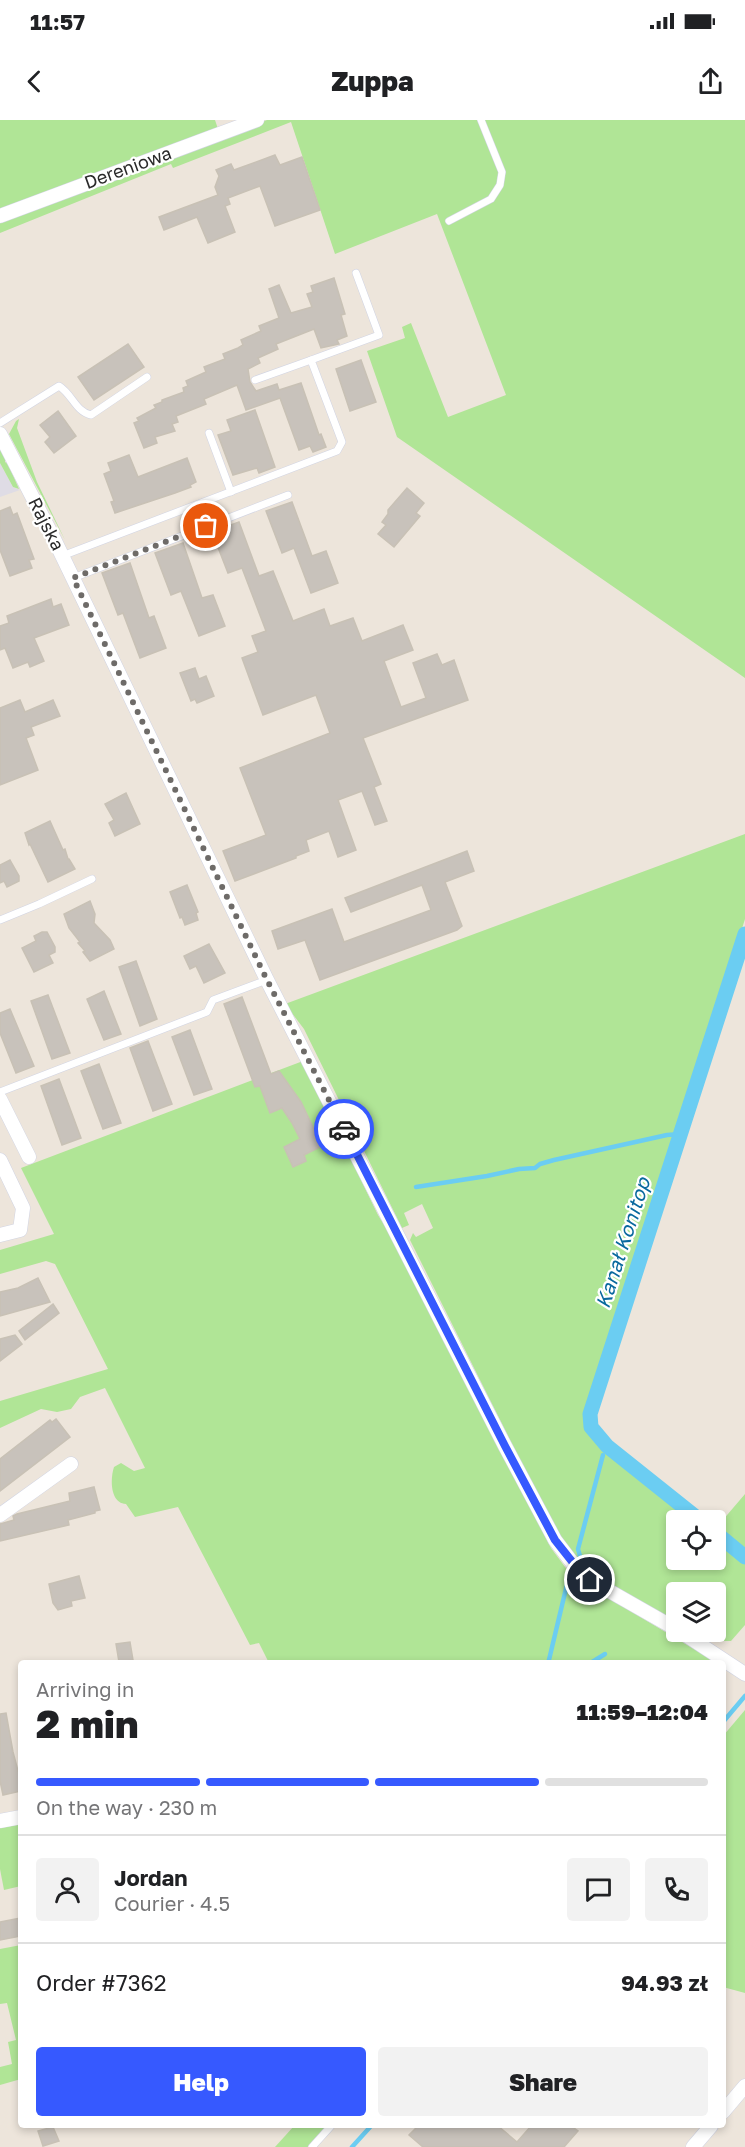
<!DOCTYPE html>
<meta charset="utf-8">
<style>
:root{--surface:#fff;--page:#f2f2f2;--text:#202124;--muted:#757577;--line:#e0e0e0;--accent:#3659ff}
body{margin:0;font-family:"Golos Text",sans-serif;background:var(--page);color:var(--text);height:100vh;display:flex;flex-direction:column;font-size:22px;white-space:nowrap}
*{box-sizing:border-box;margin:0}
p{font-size:20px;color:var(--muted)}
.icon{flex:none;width:33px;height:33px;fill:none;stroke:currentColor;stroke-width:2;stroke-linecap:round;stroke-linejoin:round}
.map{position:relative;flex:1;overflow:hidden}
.side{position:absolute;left:18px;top:1540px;width:708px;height:468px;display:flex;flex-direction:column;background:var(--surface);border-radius:6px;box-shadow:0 3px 9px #0003}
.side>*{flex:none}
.tools{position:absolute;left:666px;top:1390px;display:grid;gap:12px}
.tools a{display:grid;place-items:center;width:60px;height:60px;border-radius:6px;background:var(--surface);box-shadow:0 3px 9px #0003;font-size:30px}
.pin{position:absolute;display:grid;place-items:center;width:51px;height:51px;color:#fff;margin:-26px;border:3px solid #fff;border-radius:50%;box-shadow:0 2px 6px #0007}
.courier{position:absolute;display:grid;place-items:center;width:60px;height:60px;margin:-30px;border:4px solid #3659ff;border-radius:50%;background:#fff;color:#222;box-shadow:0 2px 8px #0007}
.overview em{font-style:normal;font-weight:800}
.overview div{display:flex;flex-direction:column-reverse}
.overview{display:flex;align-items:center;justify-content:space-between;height:102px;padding:0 18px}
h1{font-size:39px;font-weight:800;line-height:45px}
.bar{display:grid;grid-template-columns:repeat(4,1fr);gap:9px 6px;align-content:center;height:72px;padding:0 18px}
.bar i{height:8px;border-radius:4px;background:var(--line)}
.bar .selected{background:var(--accent)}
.bar p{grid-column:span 4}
.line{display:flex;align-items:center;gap:15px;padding:0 18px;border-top:2px solid var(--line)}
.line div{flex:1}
.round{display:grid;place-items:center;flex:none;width:63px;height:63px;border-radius:6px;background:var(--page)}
.button{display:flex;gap:12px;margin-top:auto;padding:12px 18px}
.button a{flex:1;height:69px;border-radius:6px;background:var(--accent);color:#fff;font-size:24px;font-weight:800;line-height:69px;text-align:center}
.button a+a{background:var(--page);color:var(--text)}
.status{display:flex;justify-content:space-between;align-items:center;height:42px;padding:0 30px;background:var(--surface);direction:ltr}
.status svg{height:16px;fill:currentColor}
header{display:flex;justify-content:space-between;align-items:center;height:78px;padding:0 18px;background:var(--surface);font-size:27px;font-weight:800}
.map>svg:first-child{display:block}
.industrial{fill:#dfdce5}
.green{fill:#b0e596}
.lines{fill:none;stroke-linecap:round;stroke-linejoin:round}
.stream{stroke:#6bcdf2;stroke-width:4.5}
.canal{stroke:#6bcdf2;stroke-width:15}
.building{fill:#c8c2bb;stroke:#c8c1b5;stroke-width:1.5}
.service-casing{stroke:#d1d4e3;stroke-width:8}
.minor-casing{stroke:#d1d4e3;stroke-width:15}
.service{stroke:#fff;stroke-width:7}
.minor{stroke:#fff;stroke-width:14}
.done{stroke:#6e6b68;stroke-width:6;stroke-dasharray:0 10.8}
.route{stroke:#3659ff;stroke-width:8}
.labels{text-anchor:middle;stroke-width:4.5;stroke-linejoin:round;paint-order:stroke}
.street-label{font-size:18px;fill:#2a2a2a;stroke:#fff}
.water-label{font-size:20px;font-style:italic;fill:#09699e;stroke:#fff}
</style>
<div class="status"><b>11:57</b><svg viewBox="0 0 49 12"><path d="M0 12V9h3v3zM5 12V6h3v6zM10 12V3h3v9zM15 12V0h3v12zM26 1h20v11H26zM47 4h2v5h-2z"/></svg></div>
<header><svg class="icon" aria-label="back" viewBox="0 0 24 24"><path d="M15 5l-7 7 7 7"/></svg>Zuppa<svg class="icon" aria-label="share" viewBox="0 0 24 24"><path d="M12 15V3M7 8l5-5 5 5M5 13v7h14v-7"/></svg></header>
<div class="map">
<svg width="745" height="2027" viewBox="0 0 745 2027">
<rect width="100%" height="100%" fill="#ede5db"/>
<polygon class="industrial" points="0,343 13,367 20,370 0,377"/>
<g class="green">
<polygon points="0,0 215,0 219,12 0,93"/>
<polygon points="267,0 745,0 745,558 397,317 367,231 405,218 402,207 411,203 448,297 506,275 437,94 335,134 291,2 173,48 171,44 0,113 0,101"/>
<polygon points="19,299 17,308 37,362 65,420 9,314 16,301"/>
<polygon points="0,328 5,336 5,342 8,344 19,369 13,367 0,343"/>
<path d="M745,714V799L645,1115L586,1293V1308L591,1316L696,1401H676V1440H716V1408L745,1374V1505L731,1521H714L696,1512H716V1473H676V1502C645,1485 602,1466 578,1439C569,1430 562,1420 555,1410L410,1120L413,1113L416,1117L433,1108L422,1084L404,1093L409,1105L402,1108L304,909L285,884Z"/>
<path d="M303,941L378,1095L398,1127L551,1428L574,1459L579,1458L617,1483L714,1541L715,1543H269L259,1523L250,1525L178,1387L135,1397L126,1384C110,1383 110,1359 114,1347L121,1343L134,1351L145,1348L105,1268L80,1277L71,1289L57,1292L41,1289L0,1308V1281L108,1249L55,1144L46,1141L0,1154V1130L54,1114L21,1048Z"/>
<polygon points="745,1590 745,1873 723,1867 723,1616"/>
<polygon points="21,1702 21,1766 4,1770 0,1749 0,1706"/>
<polygon points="21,1825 21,1959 0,1965 0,1947 12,1944 8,1922 16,1920 7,1883 0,1884 0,1829"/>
<polygon points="294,2006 326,2006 308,2027 275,2027"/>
</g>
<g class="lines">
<g class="stream">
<polyline points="416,1067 487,1056 519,1049 535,1048 540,1044 554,1040 667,1015 681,1014"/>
<polyline points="580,1436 578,1429 603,1335"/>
<polyline points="548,1544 569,1456"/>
<polyline points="589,1544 605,1534"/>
<polyline points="723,1602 745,1576"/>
<polyline points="352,2027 371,2006"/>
</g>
<g class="canal">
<polyline points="701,1401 607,1326 591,1307 590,1294 745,814"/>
<polyline points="716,1413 745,1437"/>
</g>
</g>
<g class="building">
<polygon points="275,35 280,45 302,37 320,90 275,106 260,66 228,78 230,84 225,86 235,112 208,123 197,97 164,110 159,97 218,75 215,67 219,56 216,50 231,44 234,50"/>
<polygon points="334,158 345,194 341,195 347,216 337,220 339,224 321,228 314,209 276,224 278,229 258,238 260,243 248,249 250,262 256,271 277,264 279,270 301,263 317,309 319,315 321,314 326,327 313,332 310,326 299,330 280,278 246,290 237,265 204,279 206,284 176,296 178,302 172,304 175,311 155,317 157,323 144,328 134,303 139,301 137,298 156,288 154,285 162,282 162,280 184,272 183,268 188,266 186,261 206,252 204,247 225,239 223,234 238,228 243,225 241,220 261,211 259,206 279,198 269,169 279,165 291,193 312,187 307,174 313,172 311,166"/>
<polygon points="128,224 144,247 94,280 78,257"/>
<polygon points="361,240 376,282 350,291 336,249"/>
<polygon points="255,290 275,347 259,353 257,348 233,355 218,315 231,311 227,300"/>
<polygon points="58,291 76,316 54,333 45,322 50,317 40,305"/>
<polygon points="129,335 138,357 187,338 196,362 190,365 191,367 175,373 115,393 111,382 114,381 104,354 111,351 108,343"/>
<polygon points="407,368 424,383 416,393 420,396 394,427 378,414 386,405 382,402 388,394 388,390"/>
<polygon points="292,382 312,436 326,431 338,463 311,473 294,428 282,433 266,391"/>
<polygon points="10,387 13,395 17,393 34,439 29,440 32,448 10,456 0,430 0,391"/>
<polygon points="239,402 259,456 273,451 293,501 324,489 330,506 353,498 362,521 403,505 413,530 384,541 401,587 426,578 413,543 437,534 442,545 454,540 468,580 363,618 381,664 374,667 387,701 375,705 362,671 338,680 356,730 338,737 329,711 306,720 309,731 296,736 296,738 235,761 223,731 266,715 240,648 330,613 316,575 263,595 242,538 258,532 252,516 266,511 242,448 228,453 212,412"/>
<polygon points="183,423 202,478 213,475 225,506 199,516 181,471 171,475 155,433"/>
<polygon points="130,443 149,498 154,496 166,528 140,538 123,493 118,495 102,453"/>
<polygon points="51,479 53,487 61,484 69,505 34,518 44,541 30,547 28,542 13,548 5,528 0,530 0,506 9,503 7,496"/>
<polygon points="195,548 199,559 206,556 214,576 197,583 195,579 191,581 180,553"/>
<polygon points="20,580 25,592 53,580 60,596 31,607 34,615 26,618 38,650 0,665 0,588"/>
<polygon points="126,673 140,704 115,716 109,703 114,700 105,684"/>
<polygon points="50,701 63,730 65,729 68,739 69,739 75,749 48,762 30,724 29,725 25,713"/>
<polygon points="467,731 474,751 445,762 462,806 457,810 320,860 305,820 278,829 272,811 332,789 344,822 431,790 422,765 351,792 345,778"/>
<polygon points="10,740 19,756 19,761 7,767 4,761 0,763 0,745"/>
<polygon points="187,765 198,792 196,793 198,800 185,805 182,797 180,798 170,772"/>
<polygon points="90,781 95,794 94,803 110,820 114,829 90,841 83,832 85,831 78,823 80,822 69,808 64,794"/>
<polygon points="42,812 47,812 55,827 55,832 49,835 53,843 34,852 22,828 36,821 34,816"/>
<polygon points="209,824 225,853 204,863 196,846 190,849 184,836"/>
<polygon points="136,841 157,899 140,906 119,847"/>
<polygon points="104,871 121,914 104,920 87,879"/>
<polygon points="48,875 70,933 52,939 31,881"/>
<polygon points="242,877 271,954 279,951 301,982 322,1026 304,1035 306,1041 293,1047 284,1027 300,1019 292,1003 282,988 270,993 260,966 255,967 224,884"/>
<polygon points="10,889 34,946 16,953 0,913 0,893"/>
<polygon points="190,910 212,969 194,975 172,917"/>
<polygon points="148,921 172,984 153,991 130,928"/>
<polygon points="99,944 121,1003 103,1009 81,951"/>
<polygon points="59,959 81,1018 62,1025 41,966"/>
<polygon points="38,1158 50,1182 0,1196 0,1172 18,1168"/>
<polygon points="53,1184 59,1193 25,1220 19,1211"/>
<polygon points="15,1215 22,1224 0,1241 0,1219"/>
<polygon points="56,1299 70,1317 0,1371 0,1339 50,1300 52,1302"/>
<polygon points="94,1367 100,1390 95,1391 95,1393 68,1400 69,1405 0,1421 0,1404 14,1400 13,1396 17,1394 70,1381 69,1373"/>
<polygon points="79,1456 85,1478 71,1481 72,1486 58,1490 53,1483 49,1464"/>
<polygon points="130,1522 133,1540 119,1542 116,1524"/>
<polygon points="6,1593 13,1632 18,1651 21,1651 21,1671 3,1675 0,1661 0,1594"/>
<polygon points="21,1798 21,1816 0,1820 0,1802"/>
<polygon points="418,2006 498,2006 517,2022 531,2006 571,2006 578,2011 564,2027 423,2027 409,2015"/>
<polygon points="53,2007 59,2021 43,2026 38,2011"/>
</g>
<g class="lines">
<defs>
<g id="service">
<polyline points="449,101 491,79 500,65 502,52 481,0"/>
<polyline points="255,260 311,240"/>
<path d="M0,303L59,266C72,274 76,292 91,295L147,257"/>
<polyline points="209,313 231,372"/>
<polyline points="62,436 337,331 342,322 311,240 379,215 356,153"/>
<polyline points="73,458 288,375"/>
<polyline points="0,800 39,784 92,759"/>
<polyline points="0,972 207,892 213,880 267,860"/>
<polyline points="312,2027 331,2006"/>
</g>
<g id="minor">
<polyline points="0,96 257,0"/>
<polyline points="0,314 55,421 267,860 505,1326 555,1420 574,1445 590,1460 676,1509"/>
<polyline points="0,979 29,1037"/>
<polyline points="0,1040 23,1088 20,1110 0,1115"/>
<polyline points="0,1395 71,1344"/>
<polyline points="681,1512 745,1554"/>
<polyline points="0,1701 21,1697"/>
<polyline points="723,1992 745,1966"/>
<polyline points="693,2027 711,2006"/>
</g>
</defs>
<use href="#service" class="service-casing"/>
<use href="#minor" class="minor-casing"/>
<use href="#service" class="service"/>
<use href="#minor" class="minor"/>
</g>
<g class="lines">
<polyline class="done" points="206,406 73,458 267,860 344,1009"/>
<polyline class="route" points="344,1009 505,1326 555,1420 574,1444 590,1460"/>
</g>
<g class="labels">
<g class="street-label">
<text transform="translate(128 48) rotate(-20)" y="6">Dereniowa</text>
<text transform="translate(46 404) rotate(63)" y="6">Rajska</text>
</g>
<g class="water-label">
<text transform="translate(623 1123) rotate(-72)" y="7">Kanał Konitop</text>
</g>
</g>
</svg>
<div class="tools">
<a><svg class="icon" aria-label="locate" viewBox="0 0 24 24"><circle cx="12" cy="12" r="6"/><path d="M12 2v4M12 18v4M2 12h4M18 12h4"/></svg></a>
<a><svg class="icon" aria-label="layers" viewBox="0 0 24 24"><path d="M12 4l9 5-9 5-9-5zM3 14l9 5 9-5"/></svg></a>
</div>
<div class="pin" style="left:206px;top:406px;background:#ea580c"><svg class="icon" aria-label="bag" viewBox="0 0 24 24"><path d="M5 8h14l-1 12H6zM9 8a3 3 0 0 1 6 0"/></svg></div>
<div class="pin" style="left:590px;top:1460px;background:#1f2937"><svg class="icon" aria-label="home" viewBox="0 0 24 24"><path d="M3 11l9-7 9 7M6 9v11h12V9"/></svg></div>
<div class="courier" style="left:344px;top:1009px"><svg class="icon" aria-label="car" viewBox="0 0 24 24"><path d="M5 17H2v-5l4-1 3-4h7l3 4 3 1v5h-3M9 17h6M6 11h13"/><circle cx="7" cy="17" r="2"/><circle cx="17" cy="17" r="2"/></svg></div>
<section class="side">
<div class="overview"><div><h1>2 min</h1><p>Arriving in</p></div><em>11:59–12:04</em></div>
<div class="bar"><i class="selected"></i><i class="selected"></i><i class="selected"></i><i></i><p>On the way · 230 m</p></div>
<div class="line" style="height:108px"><a class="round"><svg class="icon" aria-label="person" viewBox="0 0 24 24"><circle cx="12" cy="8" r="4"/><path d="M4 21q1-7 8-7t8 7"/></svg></a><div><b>Jordan</b><p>Courier · 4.5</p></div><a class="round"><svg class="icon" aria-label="chat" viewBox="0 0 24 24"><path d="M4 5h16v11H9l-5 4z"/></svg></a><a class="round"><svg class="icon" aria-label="phone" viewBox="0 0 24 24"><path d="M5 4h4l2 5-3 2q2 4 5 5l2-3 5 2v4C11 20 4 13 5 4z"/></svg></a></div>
<div class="line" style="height:78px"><div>Order #7362</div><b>94.93 zł</b></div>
<div class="button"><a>Help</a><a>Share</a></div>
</section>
</div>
